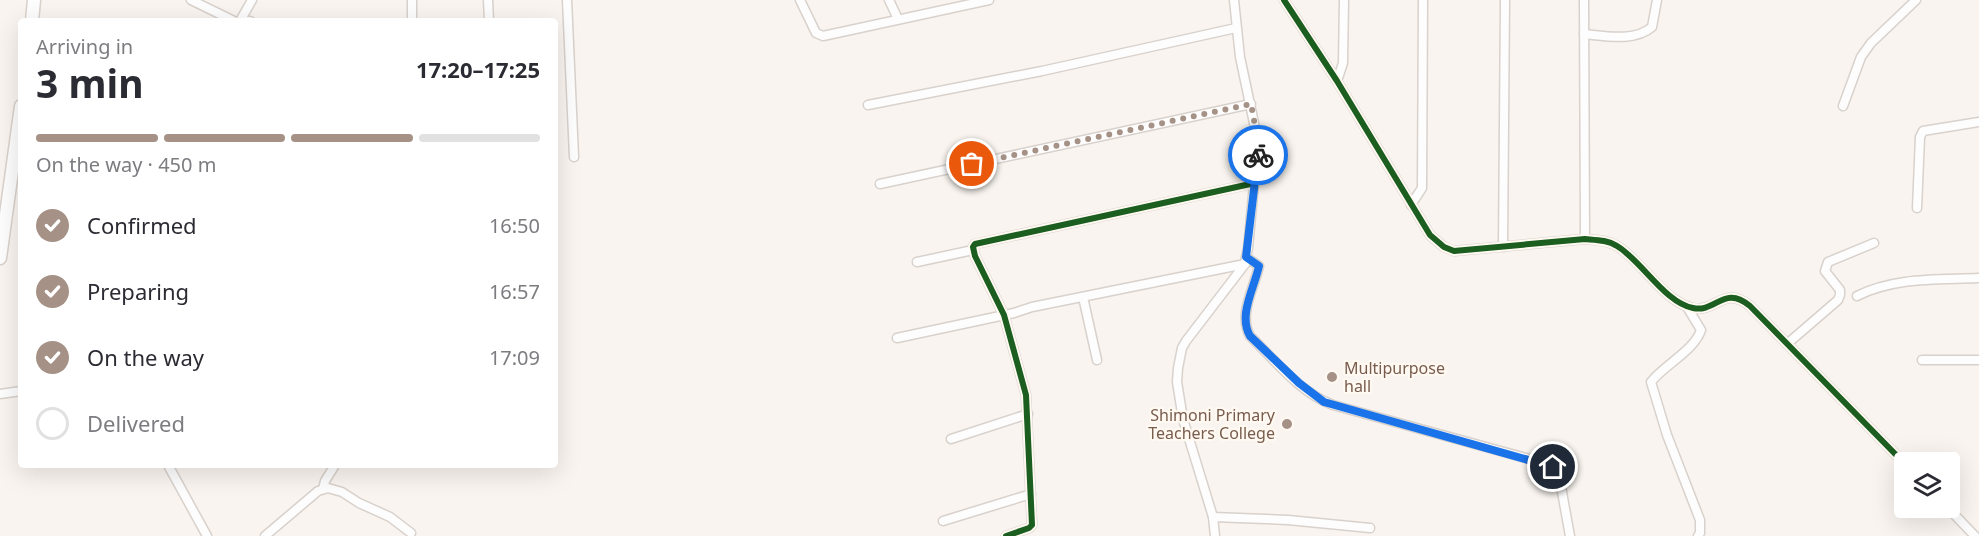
<!DOCTYPE html>
<meta charset="utf-8">
<style>
:root{--surface:#fff;--page:#f2f2f3;--text:#2b2b33;--muted:#7c7c81;--line:#e1e1e2;--accent:#a59186}
body{margin:0;font-family:"Noto Sans",sans-serif;background:var(--page);color:var(--text);height:100vh;display:flex;flex-direction:column;font-size:22px;white-space:nowrap}
*{box-sizing:border-box;margin:0}
p{font-size:20px;color:var(--muted)}
.icon{flex:none;width:33px;height:33px;fill:none;stroke:currentColor;stroke-width:2;stroke-linecap:round;stroke-linejoin:round}
.map{position:relative;flex:1;overflow:hidden}
.drawer{position:absolute;left:18px;top:18px;width:540px;height:450px;display:flex;flex-direction:column;background:var(--surface);border-radius:6px;box-shadow:0 6px 24px #0002}
.drawer>*{flex:none}
.controls{position:absolute;left:1894px;top:452px;display:grid;gap:12px}
.controls a{display:grid;place-items:center;width:66px;height:66px;border-radius:6px;background:var(--surface);box-shadow:0 6px 24px #0002;font-size:30px}
.pin{position:absolute;display:grid;place-items:center;width:51px;height:51px;color:#fff;margin:-26px;border:3px solid #fff;border-radius:50%;box-shadow:0 2px 6px #0007}
.courier{position:absolute;display:grid;place-items:center;width:60px;height:60px;margin:-30px;border:4px solid #1a73e8;border-radius:50%;background:#fff;color:#222;box-shadow:0 2px 8px #0007}
.head em{font-style:normal;font-weight:700}
.head div{display:flex;flex-direction:column-reverse}
.head{display:flex;align-items:center;justify-content:space-between;height:102px;padding:0 18px}
h1{font-size:39px;font-weight:700;line-height:45px}
.bar{display:grid;grid-template-columns:repeat(4,1fr);gap:9px 6px;align-content:center;height:72px;padding:0 18px}
.bar i{height:8px;border-radius:4px;background:var(--line)}
.bar .current{background:var(--accent)}
.bar p{grid-column:span 4}
ol{padding:0 18px;list-style:none}
li{display:flex;align-items:center;gap:18px;height:66px}
li p{margin-inline-start:auto}
li .icon{padding:6px;border-radius:50%;background:var(--accent);color:#fff;stroke-width:4}
li:last-child{color:var(--muted)}
li i{width:33px;height:33px;border:3px solid var(--line);border-radius:50%}
.map>svg:first-child{display:block}
.lines{fill:none;stroke-linecap:round;stroke-linejoin:round}
.street-casing{stroke:#d8d1cc;stroke-width:11}
.secondary-casing{stroke:#d9d1ca;stroke-width:15}
.street{stroke:#fefdfd;stroke-width:8}
.secondary{stroke:#fefdfd;stroke-width:12}
.cycleway-casing{stroke:#fff9f2;stroke-width:10}
.cycleway{stroke:#1b5e20;stroke-width:6}
.done{stroke:#a59186;stroke-width:6;stroke-dasharray:0 10.8}
.route{stroke:#1a73e8;stroke-width:8}
.poi-dot{fill:#a59186;stroke:#fff9f2;stroke-width:2}
.labels{text-anchor:middle;stroke-width:4.5;stroke-linejoin:round;paint-order:stroke}
.poi-label{font-size:16px;fill:#785c4d;stroke:#fff9f2;text-anchor:start}
</style>
<div class="map">
<svg width="1979" height="536" viewBox="0 0 1979 536">
<rect width="100%" height="100%" fill="#f9f4ef"/>
<g class="lines">
<defs>
<g id="street">
<polyline points="191,0 234,21"/>
<polyline points="488,0 489,21"/>
<polyline points="567,0 574,157"/>
<polyline points="800,0 816,33 823,36 989,0"/>
<polyline points="889,0 898,19"/>
<path d="M1284,0L1337,81L1430,235L1444,247L1454,251L1585,239C1596,240 1608,240 1617,246C1641,260 1665,303 1693,308C1716,313 1724,284 1750,306L1905,464"/>
<polyline points="1584,0 1585,239"/>
<polyline points="240,21 252,0"/>
<polyline points="244,21 250,21"/>
<polyline points="412,21 412,0"/>
<path d="M1584,34C1605,36 1635,42 1652,27L1657,0"/>
<polyline points="1337,81 1343,63 1344,0"/>
<polyline points="868,105 1042,71 1236,28"/>
<polyline points="1843,106 1861,57 1871,43 1916,0"/>
<polyline points="880,184 1251,104"/>
<polyline points="1411,205 1422,188 1423,0"/>
<polyline points="1917,208 1920,137 1923,131 1979,122"/>
<polyline points="1503,247 1505,0"/>
<path d="M1246,257L1259,266C1254,289 1238,314 1250,336C1275,360 1300,393 1333,405L1544,463C1554,467 1557,470 1560,481L1570,536"/>
<polyline points="917,262 973,250"/>
<path d="M1857,296C1895,277 1937,280 1979,278"/>
<polyline points="1083,297 1097,360"/>
<path d="M1687,307L1701,330C1694,351 1665,364 1651,382L1667,435L1700,520V533L1698,536"/>
<polyline points="897,338 1014,313 1032,307 1245,264"/>
<polyline points="1787,344 1838,300 1840,295 1840,290 1825,271 1828,262 1874,243"/>
<polyline points="1922,360 1979,360"/>
<polyline points="0,394 21,391"/>
<polyline points="951,439 1028,414"/>
<polyline points="168,465 207,536"/>
<polyline points="323,489 325,481 335,465"/>
<polyline points="1947,507 1975,536"/>
<polyline points="1213,517 1288,520 1370,528"/>
<polyline points="943,521 1031,494"/>
<polyline points="265,536 318,491 328,488 342,492 359,503 390,517 411,533"/>
<polyline points="1006,536 1029,528 1032,525 1026,395 1004,315 975,256 973,247 975,244 1255,183"/>
<polyline points="1215,536 1213,517 1183,419 1177,382 1178,368 1182,348 1186,341 1245,264 1248,248 1258,142 1240,57 1234,0"/>
</g>
<g id="secondary">
<polyline points="32,21 34,0"/>
<polyline points="0,258 21,106"/>
</g>
</defs>
<use href="#street" class="street-casing"/>
<use href="#secondary" class="secondary-casing"/>
<use href="#street" class="street"/>
<use href="#secondary" class="secondary"/>
<defs>
<g id="cycleway">
<path d="M1284,0L1337,81L1430,235L1444,247L1454,251L1585,239C1596,240 1608,240 1617,246C1641,260 1665,303 1693,308C1716,313 1724,284 1750,306L1905,464"/>
<polyline points="1006,536 1029,528 1032,525 1026,395 1004,315 975,256 973,247 975,244 1255,183"/>
</g>
</defs>
<use href="#cycleway" class="cycleway-casing"/>
<use href="#cycleway" class="cycleway"/>
</g>
<g class="lines">
<polyline class="done" points="972,164 1251,104 1258,142 1258,155"/>
<path class="route" d="M1258,155L1246,257L1259,266C1254,289 1238,315 1250,336L1299,383L1324,402L1553,467"/>
</g>
<g class="poi-dot">
<circle cx="1332" cy="377" r="6"/>
<circle cx="1287" cy="424" r="6"/>
</g>
<g class="labels">
<g class="poi-label">
<text x="1344" y="374">Multipurpose<tspan x="1344" dy="18">hall</tspan></text>
<text x="1275" y="421" text-anchor="end">Shimoni Primary<tspan x="1275" dy="18">Teachers College</tspan></text>
</g>
</g>
</svg>
<div class="controls">
<a><svg class="icon" aria-label="layers" viewBox="0 0 24 24"><path d="M12 4l9 5-9 5-9-5zM3 14l9 5 9-5"/></svg></a>
</div>
<div class="pin" style="left:972px;top:164px;background:#ea580c"><svg class="icon" aria-label="bag" viewBox="0 0 24 24"><path d="M5 8h14l-1 12H6zM9 8a3 3 0 0 1 6 0"/></svg></div>
<div class="pin" style="left:1553px;top:467px;background:#1f2937"><svg class="icon" aria-label="home" viewBox="0 0 24 24"><path d="M3 11l9-7 9 7M6 9v11h12V9"/></svg></div>
<div class="courier" style="left:1258px;top:155px"><svg class="icon" aria-label="bike" viewBox="0 0 24 24"><circle cx="6" cy="16" r="4"/><circle cx="18" cy="16" r="4"/><path d="M6 16l4-8h5l3 8M10 8l3 8H6M13 5h3"/></svg></div>
<section class="drawer">
<div class="head"><div><h1>3 min</h1><p>Arriving in</p></div><em>17:20–17:25</em></div>
<div class="bar"><i class="current"></i><i class="current"></i><i class="current"></i><i></i><p>On the way · 450 m</p></div>
<ol>
<li><svg class="icon" aria-label="check" viewBox="0 0 24 24"><path d="M5 12l5 5 9-10"/></svg>Confirmed<p>16:50</p></li>
<li><svg class="icon" aria-label="check" viewBox="0 0 24 24"><path d="M5 12l5 5 9-10"/></svg>Preparing<p>16:57</p></li>
<li><svg class="icon" aria-label="check" viewBox="0 0 24 24"><path d="M5 12l5 5 9-10"/></svg>On the way<p>17:09</p></li>
<li><i></i>Delivered</li>
</ol>
</section>
</div>
